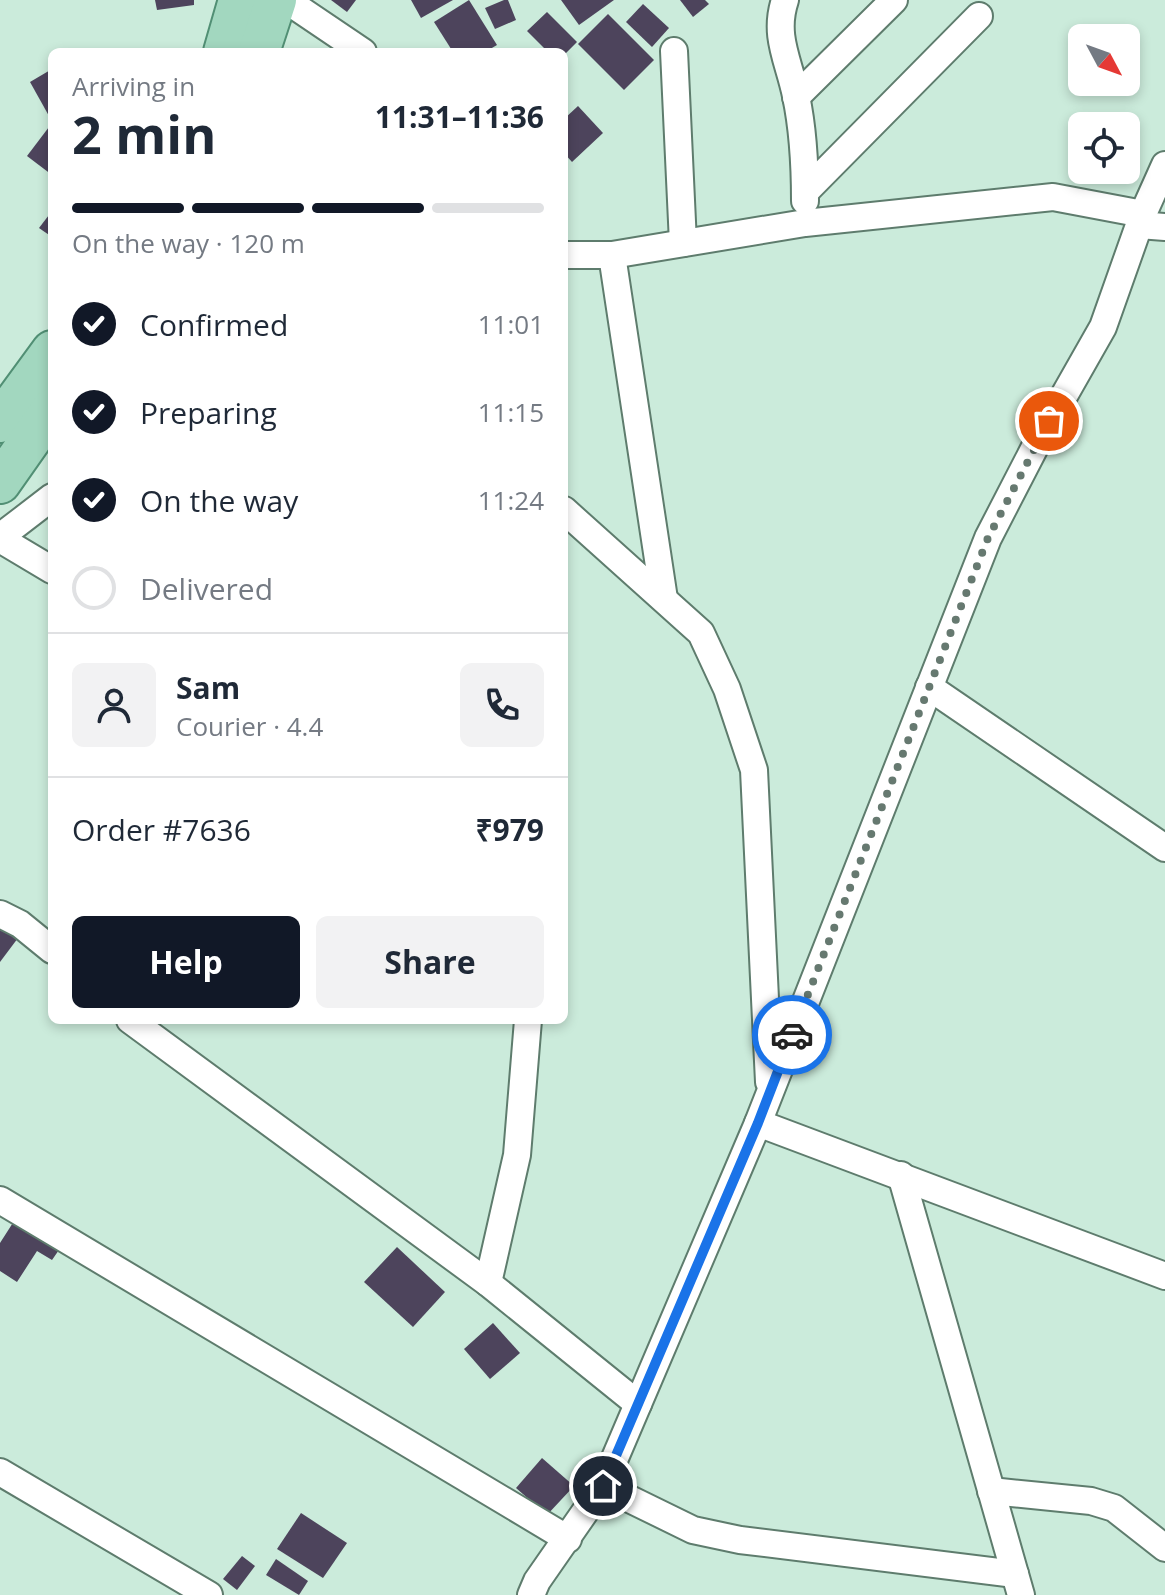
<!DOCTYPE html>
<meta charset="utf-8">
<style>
:root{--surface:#fff;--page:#f2f2f3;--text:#1f2937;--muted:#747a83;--line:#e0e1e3;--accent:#111827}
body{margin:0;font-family:"Open Sans",sans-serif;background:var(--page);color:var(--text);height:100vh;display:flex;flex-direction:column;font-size:30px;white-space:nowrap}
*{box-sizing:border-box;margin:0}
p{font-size:26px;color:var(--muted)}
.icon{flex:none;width:44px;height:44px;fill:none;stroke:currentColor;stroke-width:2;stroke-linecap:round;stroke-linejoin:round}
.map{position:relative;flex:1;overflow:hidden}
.sheet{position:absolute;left:48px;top:48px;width:520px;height:976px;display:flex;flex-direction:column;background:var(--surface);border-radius:12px;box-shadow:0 4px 12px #0003}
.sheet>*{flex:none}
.needle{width:52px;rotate:131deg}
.fabs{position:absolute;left:1068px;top:24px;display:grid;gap:16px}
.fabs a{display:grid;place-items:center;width:72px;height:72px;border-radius:12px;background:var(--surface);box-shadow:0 4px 12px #0003;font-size:40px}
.pin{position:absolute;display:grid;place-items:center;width:68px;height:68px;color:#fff;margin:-34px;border:4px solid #fff;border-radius:50%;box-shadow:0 2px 8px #0007}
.courier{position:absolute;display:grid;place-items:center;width:80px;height:80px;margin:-40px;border:6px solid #1a73e8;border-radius:50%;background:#fff;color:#222;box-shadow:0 2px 10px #0007}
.head em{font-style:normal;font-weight:700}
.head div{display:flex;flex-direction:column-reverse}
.head{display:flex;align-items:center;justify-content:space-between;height:136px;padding:0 24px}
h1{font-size:52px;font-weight:700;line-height:60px}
.bar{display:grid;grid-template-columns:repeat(4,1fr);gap:12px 8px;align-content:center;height:96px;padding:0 24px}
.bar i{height:10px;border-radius:6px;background:var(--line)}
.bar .on{background:var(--accent)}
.bar p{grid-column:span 4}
.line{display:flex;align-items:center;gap:20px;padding:0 24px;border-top:2px solid var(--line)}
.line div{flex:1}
.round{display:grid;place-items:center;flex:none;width:84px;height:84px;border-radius:12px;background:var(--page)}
ol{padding:0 24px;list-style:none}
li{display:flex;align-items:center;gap:24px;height:88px}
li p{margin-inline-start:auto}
li .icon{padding:8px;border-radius:50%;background:var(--accent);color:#fff;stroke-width:4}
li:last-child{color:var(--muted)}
li i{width:44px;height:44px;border:4px solid var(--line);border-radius:50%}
.primary-button{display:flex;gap:16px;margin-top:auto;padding:16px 24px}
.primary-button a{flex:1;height:92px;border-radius:12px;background:var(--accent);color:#fff;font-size:32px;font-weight:700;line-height:92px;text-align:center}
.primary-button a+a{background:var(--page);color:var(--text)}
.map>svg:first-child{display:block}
.building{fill:#4d445c}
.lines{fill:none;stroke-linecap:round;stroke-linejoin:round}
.street-casing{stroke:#5e7c6d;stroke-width:30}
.primary-casing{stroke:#518f74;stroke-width:44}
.street{stroke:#fff;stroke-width:26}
.primary{stroke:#a2d7bf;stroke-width:40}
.done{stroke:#667970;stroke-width:8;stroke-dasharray:0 14.4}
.route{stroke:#1a73e8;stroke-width:10}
</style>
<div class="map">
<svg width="1165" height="1595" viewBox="0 0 1165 1595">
<rect width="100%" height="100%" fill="#cbebdb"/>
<g class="building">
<polygon points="155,0 194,0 194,5 157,10"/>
<polygon points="331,0 356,0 347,12"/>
<polygon points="411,0 453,0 421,18"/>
<polygon points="469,0 497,45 485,52 453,52 434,22"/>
<polygon points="504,0 508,0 516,20 495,29 485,8"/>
<polygon points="561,0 614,0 579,25"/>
<polygon points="680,0 705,0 709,4 693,17"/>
<polygon points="643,4 669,28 652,47 626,22"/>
<polygon points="547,12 577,42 564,55 564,52 548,52 527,31"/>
<polygon points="608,14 654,60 624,90 578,44"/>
<polygon points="52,69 52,114 49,116 30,82"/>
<polygon points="578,106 603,133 572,162 564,153 564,119"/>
<polygon points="52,123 52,175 27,156"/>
<polygon points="52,211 52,237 39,228"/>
<polygon points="0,925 18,938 0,962"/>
<polygon points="16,1218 61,1247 52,1260 37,1251 17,1282 0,1271 0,1243"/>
<polygon points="397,1247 445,1292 413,1327 364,1282"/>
<polygon points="493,1323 520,1353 490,1379 464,1349"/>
<polygon points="542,1458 574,1486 547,1515 516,1488"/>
<polygon points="301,1513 347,1543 323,1578 277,1549"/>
<polygon points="242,1556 255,1566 237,1590 223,1579"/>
<polygon points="276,1559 308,1581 299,1595 266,1575"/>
</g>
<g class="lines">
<defs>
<g id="street">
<polyline points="286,0 363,52"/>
<path d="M785,0C773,36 789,61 796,96C803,129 805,168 805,201"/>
<polyline points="674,51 683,243"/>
<polyline points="796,97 894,0"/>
<polyline points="805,192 979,16"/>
<polyline points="1139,225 1165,227"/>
<polyline points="564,255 612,255 805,223 1053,197 1143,214"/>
<polyline points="612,255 664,599"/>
<polyline points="564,510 701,633 727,689 754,770 769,1082"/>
<polyline points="0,537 52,497"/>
<polyline points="0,539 52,570"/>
<polyline points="929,687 1165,848"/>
<polyline points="0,914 20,924 52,950"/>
<polyline points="130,1020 488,1283"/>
<polyline points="528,1020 517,1155 488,1283 638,1404"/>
<polyline points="758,1123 1165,1276"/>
<polyline points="901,1175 1021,1595"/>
<polyline points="0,1200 568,1539"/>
<polyline points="0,1472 209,1595"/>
<polyline points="603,1486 693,1530 740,1540 1015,1574"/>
<polyline points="991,1491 1091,1501 1114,1508 1165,1548"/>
<polyline points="531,1595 537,1581 603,1486 758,1123 988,538 1036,445 1103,327 1143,214 1165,165"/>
</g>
<g id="primary">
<polyline points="224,52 239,0"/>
<polyline points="259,52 276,0"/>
<polyline points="0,422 52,351"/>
<polyline points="0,483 52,409"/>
</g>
</defs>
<use href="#street" class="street-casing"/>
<use href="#primary" class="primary-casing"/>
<use href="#street" class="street"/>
<use href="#primary" class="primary"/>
</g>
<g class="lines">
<polyline class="done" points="792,1035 988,538 1049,421"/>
<polyline class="route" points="603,1486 758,1123 792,1035"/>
</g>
</svg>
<div class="fabs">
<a><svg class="needle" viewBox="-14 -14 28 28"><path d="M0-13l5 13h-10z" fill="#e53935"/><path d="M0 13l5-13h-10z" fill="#747a83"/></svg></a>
<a><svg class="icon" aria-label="locate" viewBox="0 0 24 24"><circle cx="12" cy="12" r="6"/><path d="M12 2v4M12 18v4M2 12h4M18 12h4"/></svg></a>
</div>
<div class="pin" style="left:1049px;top:421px;background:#ea580c"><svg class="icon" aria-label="bag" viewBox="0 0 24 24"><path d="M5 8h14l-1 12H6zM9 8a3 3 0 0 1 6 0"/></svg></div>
<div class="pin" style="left:603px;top:1486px;background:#1f2937"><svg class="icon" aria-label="home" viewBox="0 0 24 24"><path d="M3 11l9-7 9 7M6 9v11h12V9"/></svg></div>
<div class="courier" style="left:792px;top:1035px"><svg class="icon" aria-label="car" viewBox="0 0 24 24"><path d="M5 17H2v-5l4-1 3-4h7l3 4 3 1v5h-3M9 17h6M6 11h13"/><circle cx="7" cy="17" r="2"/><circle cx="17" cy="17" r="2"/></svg></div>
<section class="sheet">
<div class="head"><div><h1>2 min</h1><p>Arriving in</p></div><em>11:31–11:36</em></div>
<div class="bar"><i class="on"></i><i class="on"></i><i class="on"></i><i></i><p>On the way · 120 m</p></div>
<ol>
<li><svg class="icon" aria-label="check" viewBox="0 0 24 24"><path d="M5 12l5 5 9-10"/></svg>Confirmed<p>11:01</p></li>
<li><svg class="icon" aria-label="check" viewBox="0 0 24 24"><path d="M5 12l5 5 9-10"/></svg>Preparing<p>11:15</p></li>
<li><svg class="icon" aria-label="check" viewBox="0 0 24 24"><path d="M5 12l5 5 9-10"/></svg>On the way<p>11:24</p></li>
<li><i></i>Delivered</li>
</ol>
<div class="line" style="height:144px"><a class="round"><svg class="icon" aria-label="person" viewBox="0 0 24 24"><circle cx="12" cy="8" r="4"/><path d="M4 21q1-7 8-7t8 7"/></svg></a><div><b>Sam</b><p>Courier · 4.4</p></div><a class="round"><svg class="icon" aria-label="phone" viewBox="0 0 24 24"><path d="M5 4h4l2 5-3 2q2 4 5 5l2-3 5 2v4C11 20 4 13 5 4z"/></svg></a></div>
<div class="line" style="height:104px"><div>Order #7636</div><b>₹979</b></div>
<div class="primary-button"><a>Help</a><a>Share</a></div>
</section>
</div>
